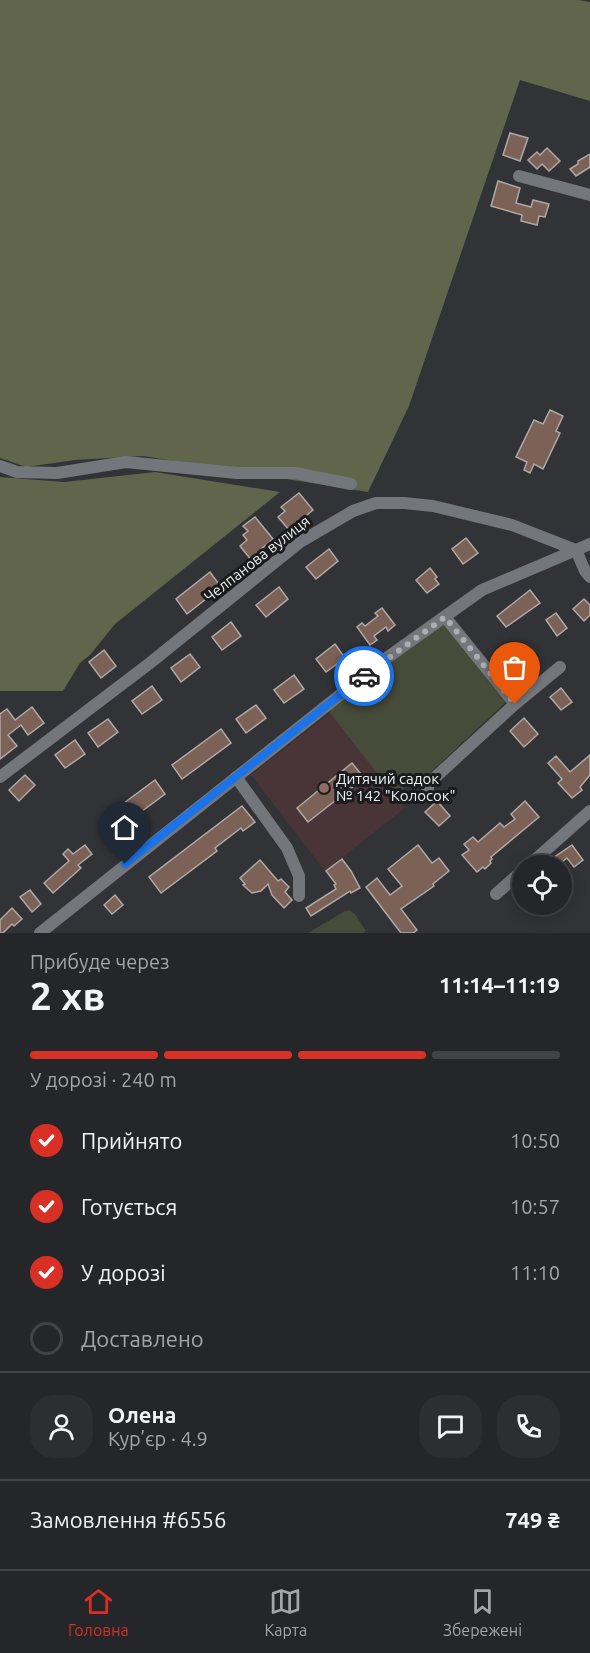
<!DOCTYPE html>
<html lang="uk">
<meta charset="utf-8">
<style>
:root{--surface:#252629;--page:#2d2e31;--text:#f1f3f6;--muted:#a3a5a8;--line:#424346;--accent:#d93025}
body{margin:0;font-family:Ubuntu,sans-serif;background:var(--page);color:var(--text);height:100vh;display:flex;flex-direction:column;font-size:22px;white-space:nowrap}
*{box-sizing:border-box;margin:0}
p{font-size:20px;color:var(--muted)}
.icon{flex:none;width:33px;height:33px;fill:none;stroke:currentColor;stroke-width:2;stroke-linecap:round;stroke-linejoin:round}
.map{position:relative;height:933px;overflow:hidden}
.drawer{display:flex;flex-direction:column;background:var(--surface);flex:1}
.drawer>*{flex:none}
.buttons{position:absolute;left:512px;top:855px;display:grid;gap:12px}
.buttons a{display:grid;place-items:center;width:60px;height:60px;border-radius:50%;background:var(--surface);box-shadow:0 3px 15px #0003,0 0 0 2px var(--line);font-size:30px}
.pin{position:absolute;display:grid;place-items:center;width:51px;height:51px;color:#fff;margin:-62px -26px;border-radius:50% 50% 50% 0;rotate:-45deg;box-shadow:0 0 6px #0007}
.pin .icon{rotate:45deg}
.courier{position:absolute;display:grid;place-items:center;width:60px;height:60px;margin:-30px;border:4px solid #1a73e8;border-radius:50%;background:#fff;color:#222;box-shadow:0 2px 8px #0007}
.summary em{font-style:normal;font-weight:600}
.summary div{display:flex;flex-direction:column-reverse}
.summary{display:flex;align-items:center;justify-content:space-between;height:102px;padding:0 30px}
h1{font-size:39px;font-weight:600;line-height:45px}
.bar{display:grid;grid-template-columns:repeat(4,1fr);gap:9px 6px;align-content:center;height:72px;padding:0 30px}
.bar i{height:8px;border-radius:4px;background:var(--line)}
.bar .selected{background:var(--accent)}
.bar p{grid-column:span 4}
.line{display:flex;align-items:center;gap:15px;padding:0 30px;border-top:2px solid var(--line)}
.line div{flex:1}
.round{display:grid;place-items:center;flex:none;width:63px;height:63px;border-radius:24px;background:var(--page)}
ol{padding:0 30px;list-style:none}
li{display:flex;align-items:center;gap:18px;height:66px}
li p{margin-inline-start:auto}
li .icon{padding:6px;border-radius:50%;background:var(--accent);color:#fff;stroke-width:4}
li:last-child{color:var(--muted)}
li i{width:33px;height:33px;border:3px solid var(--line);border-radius:50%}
.tabs{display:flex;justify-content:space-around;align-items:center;height:84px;border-top:2px solid var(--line);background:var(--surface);font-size:16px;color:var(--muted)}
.tabs a{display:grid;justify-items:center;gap:3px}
.tabs .selected{color:var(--accent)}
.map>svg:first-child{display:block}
.education{fill:#493538}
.green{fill:#474b3a}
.forest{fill:#60654b}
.building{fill:#7c6156;stroke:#aea9a7;stroke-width:1.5}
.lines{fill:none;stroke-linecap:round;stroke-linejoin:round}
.minor{stroke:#73767a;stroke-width:12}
.done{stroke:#acadb0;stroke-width:6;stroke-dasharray:0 10.8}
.route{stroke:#1a73e8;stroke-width:8}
.education-dot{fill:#8d6e63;stroke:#1a1b1d;stroke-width:2}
.labels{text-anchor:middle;stroke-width:6;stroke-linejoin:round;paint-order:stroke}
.street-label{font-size:15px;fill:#eeeff1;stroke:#1a1b1d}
.poi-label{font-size:15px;fill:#eeeff1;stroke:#1a1b1d;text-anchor:start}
</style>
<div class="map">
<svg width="590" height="933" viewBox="0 0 590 933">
<rect width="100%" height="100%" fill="#313337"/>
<polygon class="education" points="330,713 405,808 325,871 251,775"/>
<g class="green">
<polygon points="443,622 506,702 418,784 406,783 398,800 330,713 331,708"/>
<polygon points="349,910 355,914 366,931 363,933 308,933 345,911"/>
</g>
<g class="forest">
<polygon points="0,0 578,0 590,2 590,101 520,80 409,406 368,492 143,456 75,460 26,467 0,458"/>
<polygon points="155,472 280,492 115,624 90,655 80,663 63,691 0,691 0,477 64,482"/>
</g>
<g class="building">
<polygon points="510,133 528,138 520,161 503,155"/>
<polygon points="547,148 560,161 549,171 542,164 537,169 528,160 537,152 540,155"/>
<polygon points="590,154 590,167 576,176 570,169 578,164 578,161"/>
<polygon points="498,181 520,188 516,203 531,207 533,200 549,204 545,217 539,216 537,225 521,221 522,215 491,206"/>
<polygon points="550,410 563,416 556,431 560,433 543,469 534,464 530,473 524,470 527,462 516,457 534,420 543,424"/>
<polygon points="299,493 313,510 289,530 278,517 285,511 281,507"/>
<polygon points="255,517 273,539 259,551 261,554 252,561 240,546 247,540 243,535 248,531 243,526"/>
<polygon points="466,538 478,553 463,564 452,549"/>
<polygon points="329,549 338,561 316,579 306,567"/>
<polygon points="430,568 437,577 435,579 439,584 427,593 416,580"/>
<polygon points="210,572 221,587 187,614 176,599"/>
<polygon points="279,587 288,599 266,617 256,605"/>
<polygon points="530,590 540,603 506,627 497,616"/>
<polygon points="584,599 590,605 590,615 584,621 573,609"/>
<polygon points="382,608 395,625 388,631 386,627 374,636 377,640 370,645 357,627 362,623 365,626 378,616 375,613"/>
<polygon points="556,613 567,628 557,636 546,620"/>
<polygon points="231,622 241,636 222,650 212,637"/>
<polygon points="335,644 345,658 326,672 316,659"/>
<polygon points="104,650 116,666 101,678 89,662"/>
<polygon points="524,652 537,667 522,679 510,664"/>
<polygon points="190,654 200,667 181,682 171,668"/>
<polygon points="294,675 304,689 284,703 274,690"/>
<polygon points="152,686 162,700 142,714 132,701"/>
<polygon points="561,688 572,702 561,710 550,697"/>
<polygon points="256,705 266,718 246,733 236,719"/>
<polygon points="32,707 44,723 28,735 21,725 8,735 17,746 0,759 0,714 7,709 15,720"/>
<polygon points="524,718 538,734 524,747 510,731"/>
<polygon points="108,719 118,732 98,747 88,733"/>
<polygon points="221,729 231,743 182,779 172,765"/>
<polygon points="75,740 85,754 65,768 55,755"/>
<polygon points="590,755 590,775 580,787 582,790 572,798 558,783 562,779 548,763 556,756 570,772"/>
<polygon points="352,763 364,778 308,822 297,808"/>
<polygon points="25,775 35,785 19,801 9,790"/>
<polygon points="155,780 165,794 118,829 108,815"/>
<polygon points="437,801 450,816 439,826 425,812"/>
<polygon points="525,801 539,817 491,857 492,859 490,861 491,863 485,869 483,867 477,872 462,855 469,850 464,844 473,837 478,842 500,823 504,827 515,819 511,814"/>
<polygon points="242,806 255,822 243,831 241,828 215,848 217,851 161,893 149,877"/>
<polygon points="85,845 92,854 78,865 81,868 53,893 44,883 69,861 63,854 68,849 73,854"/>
<polygon points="418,845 432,863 439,858 449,871 433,884 434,886 401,909 417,930 413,933 401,933 366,887 377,878 390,895 402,886 388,869"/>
<polygon points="572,845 583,860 574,867 567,858 557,866 550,866 547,862"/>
<polygon points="342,859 351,871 360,888 351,893 350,891 311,916 306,908 336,889 334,885 336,884 326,871"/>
<polygon points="260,860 278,881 281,879 289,887 285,892 292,900 284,908 272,895 268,884 261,891 252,893 243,885 245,884 240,878"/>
<polygon points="30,890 41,904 32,912 20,897"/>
<polygon points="115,895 123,905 112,914 104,905"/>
<polygon points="12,908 22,919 14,926 12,924 3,933 0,933 0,920"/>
</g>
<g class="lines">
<g class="minor">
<polyline points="519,176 590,195"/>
<polyline points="0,466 17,472 57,473 126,462 237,473 295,473 351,484"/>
<polyline points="515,704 560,667"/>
<polyline points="0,777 150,663 300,542 353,511 376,503 404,503 433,506 512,525 576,550 585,571 590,577"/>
<polyline points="236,777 287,848 299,876 299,896"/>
<polyline points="426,797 429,783 515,704 445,617"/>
<polyline points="528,866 590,811"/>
<polyline points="496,894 522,871"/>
<polyline points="40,933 388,657 482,590 590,544"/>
</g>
</g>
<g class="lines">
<polyline class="done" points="364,676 445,617 515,704"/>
<polyline class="route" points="125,864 364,676"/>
</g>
<circle class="education-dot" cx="324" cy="788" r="6"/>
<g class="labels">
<g class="street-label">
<text transform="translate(257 559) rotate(-38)" y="5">Челпанова вулиця</text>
</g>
<g class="poi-label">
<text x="336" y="784">Дитячий садок<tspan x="336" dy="17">№ 142 "Колосок"</tspan></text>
</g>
</g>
</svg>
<div class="buttons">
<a><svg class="icon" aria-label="locate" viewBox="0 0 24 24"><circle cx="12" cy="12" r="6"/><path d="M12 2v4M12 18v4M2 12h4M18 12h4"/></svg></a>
</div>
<div class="pin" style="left:515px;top:704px;background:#ea580c"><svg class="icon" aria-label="bag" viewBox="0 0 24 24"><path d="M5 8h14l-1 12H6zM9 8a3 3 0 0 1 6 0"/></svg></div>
<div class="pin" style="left:125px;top:864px;background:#1f2937"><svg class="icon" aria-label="home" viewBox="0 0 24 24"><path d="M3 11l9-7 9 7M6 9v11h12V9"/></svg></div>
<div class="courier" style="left:364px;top:676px"><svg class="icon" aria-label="car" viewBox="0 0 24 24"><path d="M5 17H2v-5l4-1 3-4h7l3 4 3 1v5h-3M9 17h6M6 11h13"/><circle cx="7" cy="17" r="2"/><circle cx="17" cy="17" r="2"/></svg></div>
</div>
<section class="drawer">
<div class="summary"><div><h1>2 хв</h1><p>Прибуде через</p></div><em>11:14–11:19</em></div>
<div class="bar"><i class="selected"></i><i class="selected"></i><i class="selected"></i><i></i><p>У дорозі · 240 m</p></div>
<ol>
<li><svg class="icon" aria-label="check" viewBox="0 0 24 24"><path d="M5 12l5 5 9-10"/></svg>Прийнято<p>10:50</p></li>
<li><svg class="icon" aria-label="check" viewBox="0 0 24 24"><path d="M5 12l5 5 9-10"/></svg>Готується<p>10:57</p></li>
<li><svg class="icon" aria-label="check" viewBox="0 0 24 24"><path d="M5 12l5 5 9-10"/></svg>У дорозі<p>11:10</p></li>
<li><i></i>Доставлено</li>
</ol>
<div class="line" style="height:108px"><a class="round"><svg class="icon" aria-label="person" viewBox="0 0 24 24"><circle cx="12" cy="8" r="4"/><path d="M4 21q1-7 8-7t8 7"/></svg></a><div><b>Олена</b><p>Кур’єр · 4.9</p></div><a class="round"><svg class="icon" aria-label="chat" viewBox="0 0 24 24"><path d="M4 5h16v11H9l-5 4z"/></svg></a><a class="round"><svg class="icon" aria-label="phone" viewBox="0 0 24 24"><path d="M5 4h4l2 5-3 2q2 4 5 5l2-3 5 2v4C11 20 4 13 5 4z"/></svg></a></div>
<div class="line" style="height:78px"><div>Замовлення #6556</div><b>749 ₴</b></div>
</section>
<nav class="tabs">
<a class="selected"><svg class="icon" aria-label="home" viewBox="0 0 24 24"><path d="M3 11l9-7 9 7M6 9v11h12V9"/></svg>Головна</a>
<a><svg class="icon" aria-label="map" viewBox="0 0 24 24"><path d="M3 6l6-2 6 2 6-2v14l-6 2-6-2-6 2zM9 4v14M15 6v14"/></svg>Карта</a>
<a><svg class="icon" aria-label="saved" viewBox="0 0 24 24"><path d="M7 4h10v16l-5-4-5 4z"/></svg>Збережені</a>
</nav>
